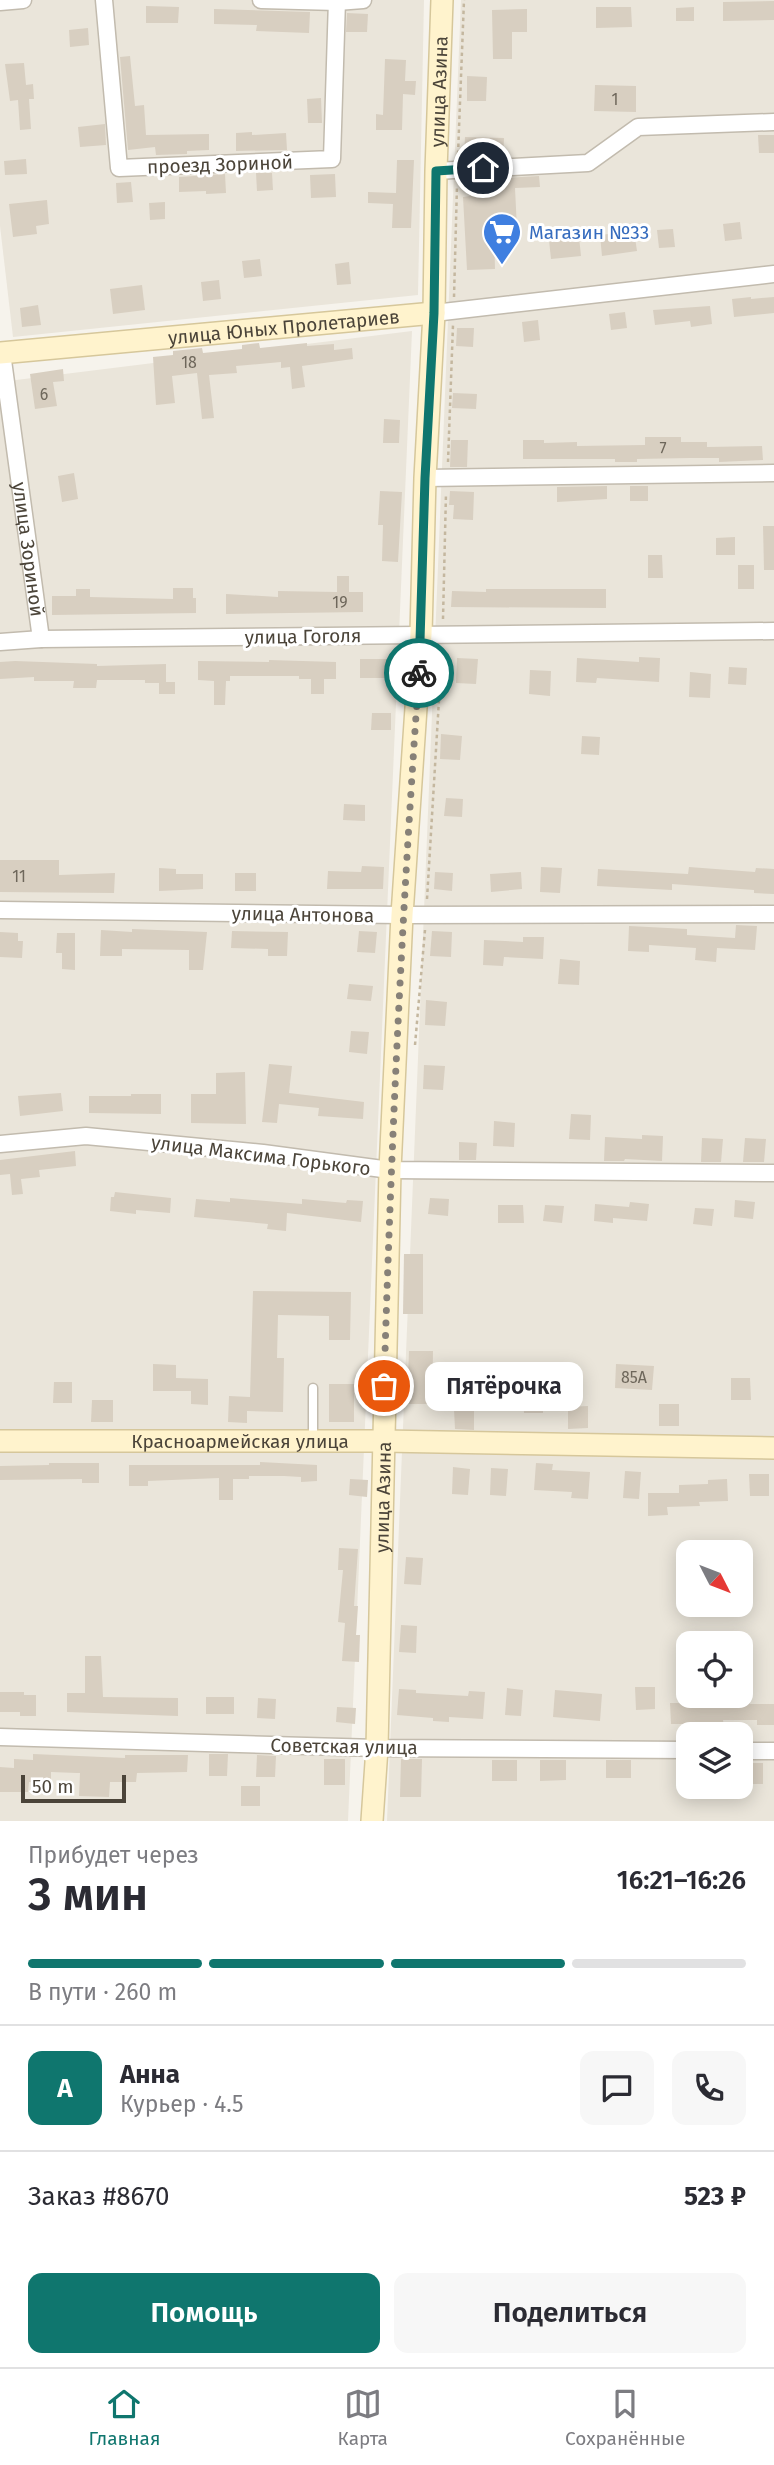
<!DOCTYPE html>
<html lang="ru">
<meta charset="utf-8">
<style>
:root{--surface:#fff;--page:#f7f7f7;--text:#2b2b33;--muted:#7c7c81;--line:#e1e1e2;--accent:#0f766e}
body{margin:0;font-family:"Fira Sans",sans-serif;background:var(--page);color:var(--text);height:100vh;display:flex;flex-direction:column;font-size:26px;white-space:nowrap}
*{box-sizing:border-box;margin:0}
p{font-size:23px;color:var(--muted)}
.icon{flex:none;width:38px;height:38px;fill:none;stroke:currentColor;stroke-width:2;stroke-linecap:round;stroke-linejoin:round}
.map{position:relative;height:1821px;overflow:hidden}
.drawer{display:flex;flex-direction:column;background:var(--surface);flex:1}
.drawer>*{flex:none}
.needle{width:46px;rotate:132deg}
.controls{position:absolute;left:676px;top:1540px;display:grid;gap:14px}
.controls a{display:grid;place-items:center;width:77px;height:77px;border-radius:14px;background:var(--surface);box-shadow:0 4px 18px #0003;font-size:35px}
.scale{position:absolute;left:21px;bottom:18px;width:105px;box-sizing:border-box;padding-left:7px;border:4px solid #4b4439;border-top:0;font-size:19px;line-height:24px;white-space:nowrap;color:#4b4439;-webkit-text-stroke:5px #fff;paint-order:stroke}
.pin{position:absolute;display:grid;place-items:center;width:60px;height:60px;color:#fff;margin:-30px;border:4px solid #fff;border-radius:50%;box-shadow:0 2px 7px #0007}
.courier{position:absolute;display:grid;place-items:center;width:70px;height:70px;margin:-35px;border:5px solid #0f766e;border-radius:50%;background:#fff;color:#222;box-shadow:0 2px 9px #0007}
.bubble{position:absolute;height:49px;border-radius:14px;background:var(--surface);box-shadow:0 4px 18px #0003;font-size:23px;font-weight:600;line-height:49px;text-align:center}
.head em{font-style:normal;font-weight:600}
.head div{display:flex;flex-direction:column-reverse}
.head{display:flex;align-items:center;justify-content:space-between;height:119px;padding:0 28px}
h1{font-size:46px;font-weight:600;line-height:52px}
.bar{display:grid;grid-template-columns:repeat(4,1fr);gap:10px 7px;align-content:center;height:84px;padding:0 28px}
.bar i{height:9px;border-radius:5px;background:var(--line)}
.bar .selected{background:var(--accent)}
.bar p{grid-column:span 4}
.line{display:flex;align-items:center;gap:18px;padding:0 28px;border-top:2px solid var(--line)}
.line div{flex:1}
.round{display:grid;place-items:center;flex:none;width:74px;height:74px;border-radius:14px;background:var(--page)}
.button{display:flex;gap:14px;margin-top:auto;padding:14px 28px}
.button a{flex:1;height:80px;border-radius:14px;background:var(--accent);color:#fff;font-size:28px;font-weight:600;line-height:80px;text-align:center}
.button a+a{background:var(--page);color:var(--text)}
.dock{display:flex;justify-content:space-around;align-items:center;height:98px;border-top:2px solid var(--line);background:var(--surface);font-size:19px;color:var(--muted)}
.dock a{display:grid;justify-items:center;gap:4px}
.dock .selected{color:var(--accent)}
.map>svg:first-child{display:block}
.residential{fill:#eae5da;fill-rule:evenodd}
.building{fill:#d8cfc1}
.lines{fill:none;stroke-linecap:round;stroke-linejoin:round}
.lane-casing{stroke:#c2bbae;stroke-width:11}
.street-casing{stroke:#c2bbae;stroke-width:19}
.secondary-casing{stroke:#d6c79b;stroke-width:24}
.path{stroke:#c4b79f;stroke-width:2.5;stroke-dasharray:3.5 3.5;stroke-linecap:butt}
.lane{stroke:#fff;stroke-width:8}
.street{stroke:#fff;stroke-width:16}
.secondary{stroke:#fff3cd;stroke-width:21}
.done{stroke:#878178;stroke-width:7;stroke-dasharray:0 12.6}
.route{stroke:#0f766e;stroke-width:9}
.labels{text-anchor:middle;stroke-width:6;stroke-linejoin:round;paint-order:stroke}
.number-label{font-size:16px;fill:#6e675b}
.street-label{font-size:19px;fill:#4b4439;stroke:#fff}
.shop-label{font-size:19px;fill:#366cbe;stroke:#fff;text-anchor:start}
</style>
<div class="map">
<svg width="774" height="1821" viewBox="0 0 774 1821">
<rect width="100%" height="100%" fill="#f6f3ec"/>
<g class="residential">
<polygon points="0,0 424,0 418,295 13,337 0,226"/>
<path d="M461,0H774V1821H387ZM688,1552H740V1605H688ZM688,1643H740V1696H688ZM688,1734H740V1787H688Z"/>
<polygon points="412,331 348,1821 0,1821 0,382"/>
</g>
<g class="building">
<polygon points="774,1 774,20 723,21 723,2"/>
<polygon points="146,6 179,7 178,23 146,23"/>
<polygon points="596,7 631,7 632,27 596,28"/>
<polygon points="694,7 694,21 676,21 676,8"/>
<polygon points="214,9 310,12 309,33 256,31 257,25 214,24"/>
<polygon points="527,9 527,32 512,32 512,59 493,59 492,10"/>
<polygon points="347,13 368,14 367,32 346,32"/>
<polygon points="88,28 89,45 70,47 69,30"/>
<polygon points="130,56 135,106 144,105 146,135 209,134 209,150 187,151 187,154 156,155 155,147 128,150 120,57"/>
<polygon points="385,59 406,60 405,81 416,81 415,95 403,94 402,130 376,130 376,114 383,115"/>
<polygon points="24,63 26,85 33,84 34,99 29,99 31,129 20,130 18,100 10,101 5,64"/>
<polygon points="467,76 487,77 486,101 467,101"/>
<polygon points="595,85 636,86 636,112 594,111"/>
<polygon points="321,98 322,123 308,123 307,99"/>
<polygon points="105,124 106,145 80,147 78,127"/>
<polygon points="252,132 252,135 286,133 287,150 236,151 236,133"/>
<polygon points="758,135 774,135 774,153 759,153"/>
<polygon points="465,137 504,138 503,157 464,159"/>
<polygon points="26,159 27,174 5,175 4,161"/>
<polygon points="397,160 414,160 411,228 392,228 393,204 368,203 368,192 396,193"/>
<polygon points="256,173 272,173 273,190 257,191"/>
<polygon points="225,174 226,193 206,194 206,191 179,192 179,177"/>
<polygon points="335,174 336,197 311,198 310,175"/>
<polygon points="539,176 540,187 515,188 517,229 494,230 495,269 467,270 463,197 470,196 469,180"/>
<polygon points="131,182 133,202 117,203 116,183"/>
<polygon points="47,200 49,224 36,226 37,234 13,237 9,204"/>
<polygon points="165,202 165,219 150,220 149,203"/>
<polygon points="740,222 742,239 725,241 723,224"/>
<polygon points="673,229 675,247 659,248 657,230"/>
<polygon points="634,231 637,251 602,256 600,235"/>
<polygon points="579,237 581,256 551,259 549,240"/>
<polygon points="260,259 262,276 244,278 242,261"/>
<polygon points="349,262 351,284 337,285 335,264"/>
<polygon points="219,280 221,299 203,301 201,282"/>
<polygon points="142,285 145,310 113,314 110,289"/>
<polygon points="751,297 751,299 774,297 774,313 734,317 732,299"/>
<polygon points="38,305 41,325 22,327 20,308"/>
<polygon points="710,306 712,324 691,327 690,321 655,325 653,310"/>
<polygon points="625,312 627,328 611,330 609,314"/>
<polygon points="538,320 540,340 524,342 522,322"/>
<polygon points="457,328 474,328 473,347 456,346"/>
<polygon points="259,343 260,348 307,343 307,346 334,344 334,350 352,348 353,359 302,366 305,387 292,389 290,367 281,368 281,362 236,366 237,373 209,375 214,418 202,419 197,373 172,376 175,403 156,405 153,357 173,355 173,351 202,348 203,353 242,349 242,345"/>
<polygon points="63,369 64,381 53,382 57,406 35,409 30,374"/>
<polygon points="453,393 477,394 476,409 452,408"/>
<polygon points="384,419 400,420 399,443 383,443"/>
<polygon points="645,437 681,437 681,442 707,442 707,447 762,446 763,460 719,462 719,458 690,458 637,459 637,462 615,462 615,459 523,459 523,440 544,440 544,443 577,442 577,446 645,445"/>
<polygon points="451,440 468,440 467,467 450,467"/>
<polygon points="74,473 78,499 62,502 58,476"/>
<polygon points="607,486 607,499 557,502 557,487"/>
<rect x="630" y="486" width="18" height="15"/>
<polygon points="380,491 402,492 398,562 382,561 383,525 378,525"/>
<polygon points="450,491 474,492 473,520 453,519 454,505 449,505"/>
<polygon points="763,526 774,526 774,570 764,570"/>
<polygon points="735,537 735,555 716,555 716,538"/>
<polygon points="648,555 662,555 663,578 648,578"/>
<rect x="738" y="565" width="16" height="24"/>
<polygon points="337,576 349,576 349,592 363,592 363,612 226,614 226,594 278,597 278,591 337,592"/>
<polygon points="173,588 193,588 193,598 196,598 196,613 52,615 52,596 76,596 76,589 90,589 90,597 173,599"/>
<polygon points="486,589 606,589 606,608 451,607 452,591 486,592"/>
<polygon points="639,657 660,658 659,682 597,678 596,683 576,682 577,658 639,662"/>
<polygon points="457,658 478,659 476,684 456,683"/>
<rect x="360" y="659" width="37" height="19"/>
<polygon points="269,660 336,662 336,679 324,679 324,694 311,694 311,679 299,679 299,676 230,676 230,681 226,681 225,705 214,705 214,681 198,680 198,661 269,662"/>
<polygon points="15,661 97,664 97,666 166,664 166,682 175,682 175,694 159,694 159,683 145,683 145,680 97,680 96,688 73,688 74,681 34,681 34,677 0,679 0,662"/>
<polygon points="729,667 747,668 746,685 728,684"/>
<polygon points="530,670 551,671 550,696 529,694"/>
<polygon points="690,672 711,674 710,698 689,697"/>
<polygon points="372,713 391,713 391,730 371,730"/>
<polygon points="441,734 462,736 460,760 440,759"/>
<polygon points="582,736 600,737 599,755 581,754"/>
<polygon points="446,798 463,799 462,817 444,816"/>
<polygon points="344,804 365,805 365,821 343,820"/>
<polygon points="0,860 59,860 59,875 115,873 114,893 0,892"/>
<polygon points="362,866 384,867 383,889 327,889 328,871 361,872"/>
<polygon points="541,867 562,868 560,893 540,892"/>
<polygon points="689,867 755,872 756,868 774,869 774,894 754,893 754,890 672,884 672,890 597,886 598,869 688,874"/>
<polygon points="159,868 176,869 176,874 203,874 203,889 159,891"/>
<polygon points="435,872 453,873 452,891 434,889"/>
<polygon points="521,872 522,889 491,892 490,874"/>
<rect x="235" y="873" width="21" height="18"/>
<polygon points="736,925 757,926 755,950 717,948 716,962 695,960 696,948 649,945 649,952 628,951 629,926 687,929 687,935 735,938"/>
<polygon points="132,929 207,932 203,970 189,970 189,950 122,949 122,956 100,956 101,930 132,932"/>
<polygon points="232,931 288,932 287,956 268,956 268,949 231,948"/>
<polygon points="359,931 377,932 375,953 357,952"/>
<polygon points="432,931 452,932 451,957 430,956"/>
<polygon points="0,932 18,933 18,941 23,941 22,958 0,957"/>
<polygon points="57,933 75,933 75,970 62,969 62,953 56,953"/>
<polygon points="523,937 544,937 543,959 504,957 503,966 483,965 484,940 523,942"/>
<polygon points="560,959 580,961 579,985 558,984"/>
<polygon points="349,984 373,986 371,1001 347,999"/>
<polygon points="426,1000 447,1002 445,1026 425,1025"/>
<polygon points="351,1031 369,1032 367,1054 349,1052"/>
<polygon points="269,1064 292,1066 289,1093 364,1102 363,1119 318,1116 319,1108 279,1104 277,1123 262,1122"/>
<polygon points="424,1065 445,1066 443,1090 423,1089"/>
<polygon points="245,1072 246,1124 191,1123 191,1094 216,1094 216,1073"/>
<polygon points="61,1093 63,1111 20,1116 18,1096"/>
<polygon points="131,1094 161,1094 161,1114 89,1113 89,1096 131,1096"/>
<polygon points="571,1114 591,1115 590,1140 569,1139"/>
<polygon points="494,1121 515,1123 514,1147 493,1146"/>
<polygon points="642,1135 663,1136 662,1161 625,1159 624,1161 604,1161 605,1137 642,1139"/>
<polygon points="702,1138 723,1139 721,1162 701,1162"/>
<polygon points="745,1138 766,1139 764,1162 743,1162"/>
<polygon points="459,1142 477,1143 476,1160 459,1160"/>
<polygon points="75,1151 76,1166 39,1170 40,1177 21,1179 23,1194 12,1195 10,1174 0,1175 0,1160"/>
<polygon points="115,1192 171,1198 170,1213 136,1210 136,1214 110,1211 111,1197 114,1197"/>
<polygon points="230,1198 302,1204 302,1199 346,1203 347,1200 363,1201 361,1222 287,1213 286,1231 267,1229 268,1224 194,1217 196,1199 230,1202"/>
<polygon points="430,1198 449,1199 448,1216 428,1214"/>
<polygon points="735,1200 755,1202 753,1219 734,1217"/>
<polygon points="630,1202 649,1204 647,1221 613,1218 613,1223 594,1221 595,1204 629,1207"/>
<polygon points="498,1205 523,1205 524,1223 498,1223"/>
<polygon points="545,1205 564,1206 562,1223 543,1221"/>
<polygon points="695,1208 714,1209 712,1226 693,1224"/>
<polygon points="404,1254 423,1254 423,1314 403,1314"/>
<polygon points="253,1291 351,1292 350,1340 329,1340 329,1316 278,1315 277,1358 284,1358 283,1412 247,1411 247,1423 228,1422 229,1396 250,1397"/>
<polygon points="409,1351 433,1351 432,1404 407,1404"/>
<polygon points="153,1364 176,1365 176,1378 208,1379 208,1405 191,1404 191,1391 153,1391"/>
<polygon points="616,1364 654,1366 652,1390 615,1388"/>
<polygon points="731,1378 750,1378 751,1400 731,1400"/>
<polygon points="54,1382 72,1382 72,1403 53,1403"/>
<rect x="329" y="1384" width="25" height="38"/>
<polygon points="523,1391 543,1391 543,1413 524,1413"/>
<polygon points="92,1400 113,1400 113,1422 91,1422"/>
<rect x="659" y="1404" width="20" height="22"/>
<polygon points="588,1406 588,1428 568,1429 568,1407"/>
<polygon points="474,1408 474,1430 455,1429 454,1409"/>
<polygon points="260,1462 317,1465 317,1481 301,1482 301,1477 284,1476 249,1476 249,1479 233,1479 233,1500 219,1500 219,1478 148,1481 148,1486 129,1486 129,1465 260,1465"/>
<polygon points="49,1463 99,1463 99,1483 82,1483 82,1479 0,1480 0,1466 49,1465"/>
<polygon points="536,1463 553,1464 552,1470 590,1472 588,1499 571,1498 572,1492 534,1490"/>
<polygon points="453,1467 470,1469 468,1495 452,1494"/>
<polygon points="491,1468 508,1469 506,1496 490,1495"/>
<polygon points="625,1471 641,1472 639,1499 623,1498"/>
<polygon points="749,1474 769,1474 769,1496 750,1496"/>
<polygon points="350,1479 368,1480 367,1497 349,1495"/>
<polygon points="727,1479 728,1501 699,1502 700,1506 667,1507 668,1515 648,1516 648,1493 679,1493 679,1485 708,1484 708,1480"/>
<polygon points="339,1548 358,1549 354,1606 358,1606 356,1635 360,1635 359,1662 342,1661 345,1623 338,1622 343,1570 338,1570"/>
<polygon points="406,1557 423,1558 421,1585 404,1584"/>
<polygon points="401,1625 417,1626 416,1653 399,1652"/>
<polygon points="85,1656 101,1656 103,1697 178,1698 178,1716 67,1712 67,1693 85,1693"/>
<polygon points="635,1687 655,1687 655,1709 636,1710"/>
<polygon points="507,1688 523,1690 521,1716 505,1715"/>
<polygon points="399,1689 416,1690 416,1693 468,1696 469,1691 485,1692 483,1719 449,1717 449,1722 433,1721 433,1718 397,1715"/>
<polygon points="555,1690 602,1694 600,1721 553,1717"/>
<polygon points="0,1692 24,1692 24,1695 36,1695 36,1716 20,1716 20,1712 0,1712"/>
<rect x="206" y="1697" width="28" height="17"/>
<polygon points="258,1698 276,1699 275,1719 257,1718"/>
<polygon points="731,1699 749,1699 750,1704 774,1704 774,1725 757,1725 757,1720 723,1720 724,1727 705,1727 705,1724 671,1724 670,1703 689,1703 689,1706 731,1706"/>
<polygon points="337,1707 356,1708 355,1724 336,1722"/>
<polygon points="33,1754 125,1758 125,1755 188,1755 187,1772 137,1773 136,1782 110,1782 109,1797 79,1796 80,1773 77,1773 51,1772 51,1783 29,1782 28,1792 0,1792 0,1767 14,1768 14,1759 33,1760"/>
<polygon points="209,1754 228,1754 227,1776 209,1776"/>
<polygon points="257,1755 276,1756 275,1777 256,1777"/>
<rect x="324" y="1759" width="21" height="26"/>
<polygon points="401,1759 422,1759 421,1797 400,1797"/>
<rect x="492" y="1760" width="25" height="21"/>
<polygon points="540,1760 566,1760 566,1780 540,1781"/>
<rect x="606" y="1760" width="25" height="18"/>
<polygon points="744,1763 763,1763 763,1784 745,1784"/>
<rect x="241" y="1786" width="19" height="20"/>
</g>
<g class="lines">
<defs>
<polyline id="lane" points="313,1441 313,1388"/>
<g id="street">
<polyline points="104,0 119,168 332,159 337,0"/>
<polyline points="261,0 337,2 363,0"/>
<polyline points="0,2 23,0"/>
<polyline points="436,171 588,163 638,127 774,122"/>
<polyline points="434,313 774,274"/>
<path id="s1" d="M2,353L41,639"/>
<polyline points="425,478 774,473"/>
<polyline points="0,642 41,639 774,631"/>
<polyline points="0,910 402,915 774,914"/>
<polyline points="0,1144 86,1136 263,1153 390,1170 774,1173"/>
<polyline points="0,1737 377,1748 688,1750"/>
<polyline points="740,1751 774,1751"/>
</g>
<g id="secondary">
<path id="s2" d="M0,353L434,313"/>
<path id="s3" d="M0,1441H383L774,1448"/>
<path id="s4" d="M372,1821L377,1748L390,1170L402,915L421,634L425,478L434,313L436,171L442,0"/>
</g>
</defs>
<use href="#lane" class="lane-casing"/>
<use href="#street" class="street-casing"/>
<use href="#secondary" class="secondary-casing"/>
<g class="path">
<polyline points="458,154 464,0"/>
<polyline points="454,297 457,185"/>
<polyline points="448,462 453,325"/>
<polyline points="443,619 446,493"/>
<polyline points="427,899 442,650"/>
<polyline points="415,1045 425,930"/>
</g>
<use href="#lane" class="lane"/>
<use href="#street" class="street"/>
<use href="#secondary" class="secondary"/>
</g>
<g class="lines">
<path class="done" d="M384,1386C391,1148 402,910 419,673"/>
<polyline class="route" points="419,673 425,478 434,313 436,171 483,168"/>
</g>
<defs>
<symbol id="supermarket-pin" viewBox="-11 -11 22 30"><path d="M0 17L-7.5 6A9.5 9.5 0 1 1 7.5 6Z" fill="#3f7fe0" stroke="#fff"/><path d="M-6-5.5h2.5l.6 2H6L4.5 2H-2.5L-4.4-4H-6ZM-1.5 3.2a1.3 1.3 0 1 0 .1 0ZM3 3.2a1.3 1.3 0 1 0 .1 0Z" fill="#fff"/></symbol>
</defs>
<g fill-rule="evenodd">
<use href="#supermarket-pin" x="480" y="210" width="44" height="60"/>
</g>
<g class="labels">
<g class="number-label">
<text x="615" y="105">1</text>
<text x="189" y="368">18</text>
<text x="44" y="400">6</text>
<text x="663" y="454">7</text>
<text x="340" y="608">19</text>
<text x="19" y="882">11</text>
<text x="634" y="1383">85А</text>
</g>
<g class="street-label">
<text dy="7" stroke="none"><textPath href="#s4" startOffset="1731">улица Азина</textPath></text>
<text transform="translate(220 164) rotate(-2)" y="7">проезд Зориной</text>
<text dy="7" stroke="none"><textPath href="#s2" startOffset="285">улица Юных Пролетариев</textPath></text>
<text dy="7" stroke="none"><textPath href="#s1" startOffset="198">улица Зориной</textPath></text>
<text transform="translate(303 636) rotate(-1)" y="7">улица Гоголя</text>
<text transform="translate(303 914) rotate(1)" y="7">улица Антонова</text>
<text transform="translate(261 1155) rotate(7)" y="7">улица Максима Горького</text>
<text dy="7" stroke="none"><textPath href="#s3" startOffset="240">Красноармейская улица</textPath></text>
<text dy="7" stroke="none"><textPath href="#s4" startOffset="324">улица Азина</textPath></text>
<text transform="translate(344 1746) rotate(1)" y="7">Советская улица</text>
</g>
<g class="shop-label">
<text x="529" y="239">Магазин №33</text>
</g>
</g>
</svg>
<div class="controls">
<a><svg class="needle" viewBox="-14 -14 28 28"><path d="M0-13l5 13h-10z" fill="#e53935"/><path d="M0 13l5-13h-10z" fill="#7c7c81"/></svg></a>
<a><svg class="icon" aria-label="locate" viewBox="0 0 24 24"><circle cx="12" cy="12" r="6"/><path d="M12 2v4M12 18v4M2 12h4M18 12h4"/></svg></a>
<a><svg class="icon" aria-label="layers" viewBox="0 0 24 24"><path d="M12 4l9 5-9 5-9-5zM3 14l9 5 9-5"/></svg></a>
</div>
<div class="scale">50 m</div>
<div class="pin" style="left:384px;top:1386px;background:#ea580c"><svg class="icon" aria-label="bag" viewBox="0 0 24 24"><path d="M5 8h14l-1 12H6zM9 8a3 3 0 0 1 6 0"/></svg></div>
<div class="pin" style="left:483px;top:168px;background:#1f2937"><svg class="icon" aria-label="home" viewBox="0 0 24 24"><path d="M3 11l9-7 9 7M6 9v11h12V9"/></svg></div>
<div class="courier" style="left:419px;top:673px"><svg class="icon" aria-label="bike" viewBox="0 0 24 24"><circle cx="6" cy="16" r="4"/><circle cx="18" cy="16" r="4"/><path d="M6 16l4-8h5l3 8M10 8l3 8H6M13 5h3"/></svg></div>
<div class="bubble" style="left:425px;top:1362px;width:158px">Пятёрочка</div>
</div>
<section class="drawer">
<div class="head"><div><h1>3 мин</h1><p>Прибудет через</p></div><em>16:21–16:26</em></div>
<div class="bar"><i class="selected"></i><i class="selected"></i><i class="selected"></i><i></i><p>В пути · 260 m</p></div>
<div class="line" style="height:126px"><b class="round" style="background:var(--accent);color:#fff">А</b><div><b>Анна</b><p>Курьер · 4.5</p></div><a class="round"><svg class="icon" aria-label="chat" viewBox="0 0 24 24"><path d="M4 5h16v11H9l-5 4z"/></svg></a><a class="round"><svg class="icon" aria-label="phone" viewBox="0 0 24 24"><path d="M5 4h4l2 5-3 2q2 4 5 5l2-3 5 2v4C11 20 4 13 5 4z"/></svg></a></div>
<div class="line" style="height:91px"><div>Заказ #8670</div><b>523 ₽</b></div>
<div class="button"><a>Помощь</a><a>Поделиться</a></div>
</section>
<nav class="dock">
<a class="selected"><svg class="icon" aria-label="home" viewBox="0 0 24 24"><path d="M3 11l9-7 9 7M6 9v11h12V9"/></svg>Главная</a>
<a><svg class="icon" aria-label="map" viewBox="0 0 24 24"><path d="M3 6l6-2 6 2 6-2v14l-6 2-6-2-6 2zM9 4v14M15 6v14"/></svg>Карта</a>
<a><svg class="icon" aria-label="saved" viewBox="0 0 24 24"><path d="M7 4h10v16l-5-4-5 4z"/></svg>Сохранённые</a>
</nav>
